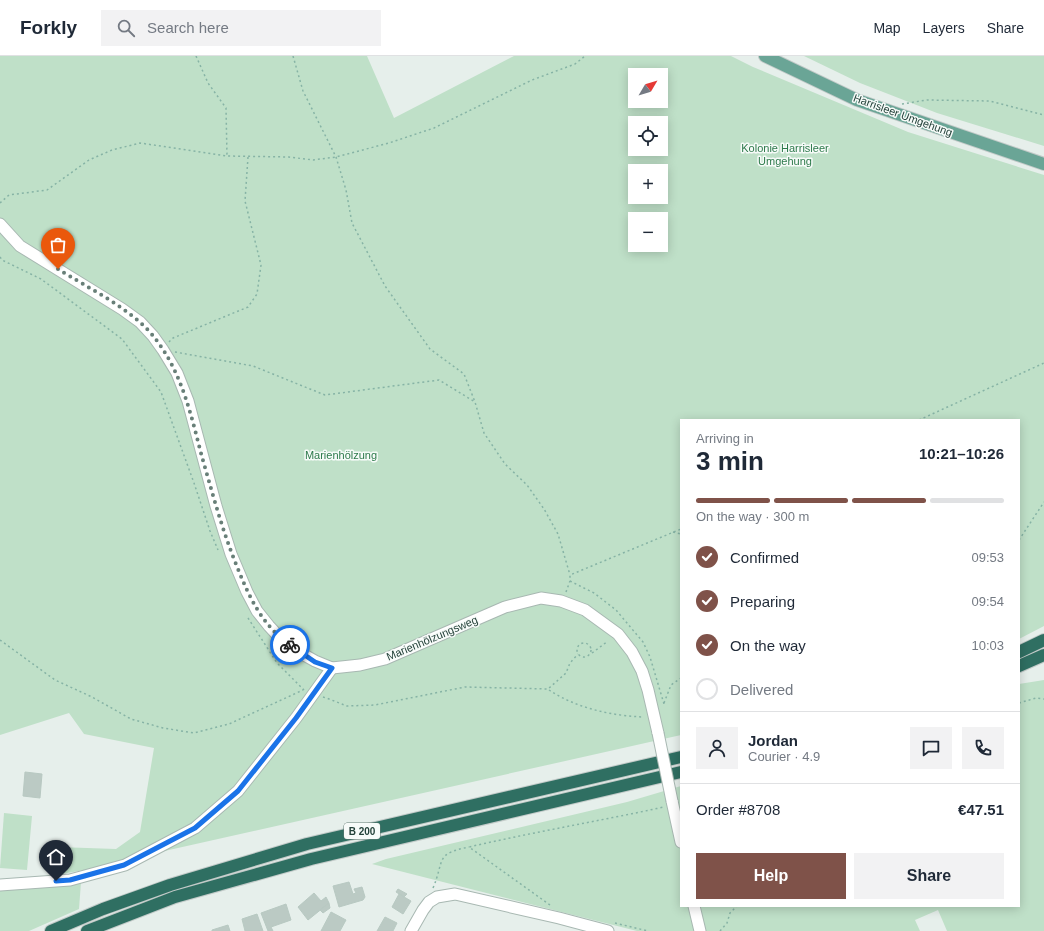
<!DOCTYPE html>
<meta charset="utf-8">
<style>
:root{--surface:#fff;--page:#f2f2f3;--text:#1f2937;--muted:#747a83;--line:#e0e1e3;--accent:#7f5249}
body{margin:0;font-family:Arial,sans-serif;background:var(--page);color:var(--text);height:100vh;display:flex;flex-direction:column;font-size:15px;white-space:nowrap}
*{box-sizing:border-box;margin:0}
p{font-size:13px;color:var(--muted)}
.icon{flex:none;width:22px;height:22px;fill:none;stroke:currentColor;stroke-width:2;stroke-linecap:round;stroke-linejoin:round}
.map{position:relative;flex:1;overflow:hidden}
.side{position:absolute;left:680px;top:363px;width:340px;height:488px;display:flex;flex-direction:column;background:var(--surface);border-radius:0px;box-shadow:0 2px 10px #0003}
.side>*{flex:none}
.needle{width:26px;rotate:52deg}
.buttons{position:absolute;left:628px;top:12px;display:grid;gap:8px}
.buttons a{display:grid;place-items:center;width:40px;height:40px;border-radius:0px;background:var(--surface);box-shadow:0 2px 10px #0003;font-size:20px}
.pin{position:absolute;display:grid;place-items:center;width:34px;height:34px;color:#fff;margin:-41px -17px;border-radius:50% 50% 50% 0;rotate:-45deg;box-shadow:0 0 4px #0007}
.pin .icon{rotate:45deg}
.courier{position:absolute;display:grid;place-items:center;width:40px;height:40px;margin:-20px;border:3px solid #1a73e8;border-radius:50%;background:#fff;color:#222;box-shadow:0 1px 5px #0007}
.headline em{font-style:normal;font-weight:700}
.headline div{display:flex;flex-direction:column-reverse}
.headline{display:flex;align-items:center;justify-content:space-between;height:68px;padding:0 16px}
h1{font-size:26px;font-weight:700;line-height:30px}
.bar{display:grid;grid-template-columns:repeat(4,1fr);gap:6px 4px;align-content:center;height:48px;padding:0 16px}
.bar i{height:5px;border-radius:3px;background:var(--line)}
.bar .current{background:var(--accent)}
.bar p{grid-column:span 4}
.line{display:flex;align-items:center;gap:10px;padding:0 16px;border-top:1px solid var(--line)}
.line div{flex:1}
.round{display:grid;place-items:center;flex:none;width:42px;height:42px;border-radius:0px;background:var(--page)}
ol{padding:0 16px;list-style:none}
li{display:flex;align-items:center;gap:12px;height:44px}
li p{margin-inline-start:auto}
li .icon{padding:4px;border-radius:50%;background:var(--accent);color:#fff;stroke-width:4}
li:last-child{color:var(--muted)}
li i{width:22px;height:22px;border:2px solid var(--line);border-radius:50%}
.primary-button{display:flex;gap:8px;margin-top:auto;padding:8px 16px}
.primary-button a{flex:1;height:46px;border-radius:0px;background:var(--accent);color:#fff;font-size:16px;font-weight:700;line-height:46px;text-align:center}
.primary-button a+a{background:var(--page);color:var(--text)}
header{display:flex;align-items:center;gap:24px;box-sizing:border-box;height:56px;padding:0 20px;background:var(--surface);border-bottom:1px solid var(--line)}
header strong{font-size:19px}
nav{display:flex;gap:22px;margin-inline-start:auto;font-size:14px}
.search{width:280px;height:36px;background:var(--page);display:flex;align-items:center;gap:10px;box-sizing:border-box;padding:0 14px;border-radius:0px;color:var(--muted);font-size:15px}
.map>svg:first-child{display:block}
.green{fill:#bfe0c8;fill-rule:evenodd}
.building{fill:#bbcac4;stroke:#b8c9c2}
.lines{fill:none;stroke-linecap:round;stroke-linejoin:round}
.minor-casing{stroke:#a8b8b2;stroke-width:13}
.major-casing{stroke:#c2cac8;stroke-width:14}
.highway-casing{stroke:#c2cac8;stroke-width:14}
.path{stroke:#86b3a5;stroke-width:1.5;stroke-dasharray:2 3;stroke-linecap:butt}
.minor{stroke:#fff;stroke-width:11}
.major{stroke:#6aa596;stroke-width:12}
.highway{stroke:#2f6f62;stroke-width:12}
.minor-bridge-casing{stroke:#a8b8b2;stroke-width:13;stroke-linecap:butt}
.minor-bridge{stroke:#fff;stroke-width:11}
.done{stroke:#687f78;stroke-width:4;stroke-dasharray:0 7.2}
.route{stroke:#1a73e8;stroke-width:5}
.labels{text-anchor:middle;stroke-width:3;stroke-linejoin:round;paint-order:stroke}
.shield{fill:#f7fbf9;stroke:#637a73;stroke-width:1}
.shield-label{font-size:10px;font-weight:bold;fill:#24423a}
.street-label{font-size:11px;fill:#24423a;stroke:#f7fbf9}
.park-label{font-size:11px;fill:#2d7a4b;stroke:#f7fbf9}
</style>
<header>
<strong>Forkly</strong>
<div class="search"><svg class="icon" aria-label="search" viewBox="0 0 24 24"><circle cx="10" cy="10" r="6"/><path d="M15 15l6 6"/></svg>Search here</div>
<nav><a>Map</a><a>Layers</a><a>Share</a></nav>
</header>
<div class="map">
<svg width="1044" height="875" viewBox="0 0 1044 875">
<rect width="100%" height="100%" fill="#e6efeb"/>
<g class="green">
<path d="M0,0H367L394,62L514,0H731L753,11L908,76L1044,119V570L1019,583V364H681V679L160,796L118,808L56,819L58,791L116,793L140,776L154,692L84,678L69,657L0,679ZM635,19H661V45H635ZM635,67H661V93H635ZM635,115H661V141H635ZM635,163H661V189H635Z"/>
<polygon points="804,0 1044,0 1044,90 937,57 860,27"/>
<polygon points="1044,624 1044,875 947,875 938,854 915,864 920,875 637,875 372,808 386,803 627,746 681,730 681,850 1019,850 1019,628"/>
<polygon points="4,757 32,760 27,814 0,812"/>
<polygon points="81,826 79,853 29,875 0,875 0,834"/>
</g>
<g class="building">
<polygon points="25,716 42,718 40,742 23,740"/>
<polygon points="349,826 353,838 356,837 354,833 362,831 365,841 363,844 339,851 333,830"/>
<polygon points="398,833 407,838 404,841 396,836"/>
<polygon points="314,837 321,845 326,841 329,847 308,864 298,851"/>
<polygon points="399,838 411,845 403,858 392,851"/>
<polygon points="329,847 330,852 323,857 320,854"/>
<polygon points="286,848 291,864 271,871 273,875 268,875 261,857"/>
<polygon points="331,856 346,864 340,875 321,875"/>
<polygon points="257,858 263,875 245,875 242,863"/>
<polygon points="385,861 397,867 393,875 377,875"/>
<polygon points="228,869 230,875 212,875 212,874"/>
</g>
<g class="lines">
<defs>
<g id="minor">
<polyline points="0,168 20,190 122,253 140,266 153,280 163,294 177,317 188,345 216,450 231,498 247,536 257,555 269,570 281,583 297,595 315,605 332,612 360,609 385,603 505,551 541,542 561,545 585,554 618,578 632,596 642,615 648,634 658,677"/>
<polyline points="672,745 681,786"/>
<polyline points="0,829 70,824 125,809 195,772 238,735 296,662 332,612"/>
<polyline points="694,850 700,875"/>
<polyline points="411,875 423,854 429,846 437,841 455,838 559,862 608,875"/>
</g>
<polyline id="major" points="765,0 857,44 1044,108"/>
<g id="highway">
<polyline points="1019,596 1044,584"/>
<polyline points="1019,610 1044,599"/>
<polyline points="51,875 103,853 170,829 307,788 681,701"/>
<polyline points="87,875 175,841 311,803 681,716"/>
</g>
</defs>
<use href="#minor" class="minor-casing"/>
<use href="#major" class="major-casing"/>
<use href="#highway" class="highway-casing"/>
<g class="path">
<polyline points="196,0 208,27 226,52 227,100"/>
<polyline points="293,0 303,35 336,101 346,134 352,167 385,230 430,293 464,318 475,346 484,377 505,408 527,429 544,453 558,478 570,519"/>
<polyline points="902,48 927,44 990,45 1044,59"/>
<polyline points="0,147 9,139 47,134 89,104 112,94 140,87 227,100 289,101 313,104 336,101 389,87 434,72 532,24 575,8 585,0"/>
<polyline points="0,201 2,204 41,223 122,283 161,336 194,427 210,475 218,494"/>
<polyline points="169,286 173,282 248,251 257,238 261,209 245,145 248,101"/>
<polyline points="175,296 253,310 325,339 439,324 475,346"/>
<polyline points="919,364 1044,307"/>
<polyline points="673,476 681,478"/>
<polyline points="1019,484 1044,446"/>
<polyline points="570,525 594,537 616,554 643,586 650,601 664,648"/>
<polyline points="566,536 570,525 570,519 681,473"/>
<polyline points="248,562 277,607 304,634"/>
<polyline points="0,584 55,624 92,641 131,663 163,672 194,677 229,668 303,634"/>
<circle cx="584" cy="594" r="7"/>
<polyline points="592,597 608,585"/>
<path d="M549,634C576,652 612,660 644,661"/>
<polyline points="323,641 329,643 347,650 375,649 465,631 548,633 566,617 570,607 578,598"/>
<polyline points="664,647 671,629 681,622"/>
<polyline points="1019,647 1036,642 1044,643"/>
<path d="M433,832C445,804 434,798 469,791"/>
<path d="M550,849L469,791C534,776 599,765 664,751"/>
<polyline points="615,867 648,875"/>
<polyline points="720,875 727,867 730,857 737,850"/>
</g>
<use href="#minor" class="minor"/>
<use href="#major" class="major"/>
<use href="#highway" class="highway"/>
<defs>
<polyline id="minor-bridge" points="658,677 672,745"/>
</defs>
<use href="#minor-bridge" class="minor-bridge-casing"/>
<use href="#minor-bridge" class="minor-bridge"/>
</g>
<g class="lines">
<path class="done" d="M58,213C88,232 132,253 154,281C182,316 191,359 202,401C213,439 223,477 238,513C250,543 263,570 290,589"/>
<polyline class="route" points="56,825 70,824 124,809 195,772 238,735 296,662 332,612 315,606 290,589"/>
</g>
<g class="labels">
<rect class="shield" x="344" y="767" width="36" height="16" rx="3"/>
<g class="shield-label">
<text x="362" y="779">B 200</text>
</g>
<g class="street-label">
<text transform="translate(903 59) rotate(20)" y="4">Harrisleer Umgehung</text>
<text transform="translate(432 582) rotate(-23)" y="4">Marienhölzungsweg</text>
</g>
<g class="park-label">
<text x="785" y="96">Kolonie Harrisleer<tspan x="785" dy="13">Umgehung</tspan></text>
<text x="341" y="403">Marienhölzung</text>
</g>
</g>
</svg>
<div class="buttons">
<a><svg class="needle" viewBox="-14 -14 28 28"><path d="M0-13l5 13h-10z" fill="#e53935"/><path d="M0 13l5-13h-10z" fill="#747a83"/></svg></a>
<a><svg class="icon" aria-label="locate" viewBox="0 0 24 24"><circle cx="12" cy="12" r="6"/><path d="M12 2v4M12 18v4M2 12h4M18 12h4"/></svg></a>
<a>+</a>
<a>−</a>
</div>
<div class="pin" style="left:58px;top:213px;background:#ea580c"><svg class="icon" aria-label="bag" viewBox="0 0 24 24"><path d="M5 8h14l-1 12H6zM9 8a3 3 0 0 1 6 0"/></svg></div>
<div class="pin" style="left:56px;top:825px;background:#1f2937"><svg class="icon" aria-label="home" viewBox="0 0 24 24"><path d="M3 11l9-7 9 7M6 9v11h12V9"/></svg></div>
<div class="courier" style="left:290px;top:589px"><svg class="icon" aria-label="bike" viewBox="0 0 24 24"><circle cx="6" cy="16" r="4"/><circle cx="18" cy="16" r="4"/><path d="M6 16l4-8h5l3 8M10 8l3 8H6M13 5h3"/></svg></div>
<section class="side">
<div class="headline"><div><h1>3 min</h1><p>Arriving in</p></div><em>10:21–10:26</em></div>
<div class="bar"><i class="current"></i><i class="current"></i><i class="current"></i><i></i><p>On the way · 300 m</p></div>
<ol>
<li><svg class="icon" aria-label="check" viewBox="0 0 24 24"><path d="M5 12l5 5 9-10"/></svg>Confirmed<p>09:53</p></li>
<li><svg class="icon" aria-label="check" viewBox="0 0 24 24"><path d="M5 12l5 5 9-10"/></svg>Preparing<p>09:54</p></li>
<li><svg class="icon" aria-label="check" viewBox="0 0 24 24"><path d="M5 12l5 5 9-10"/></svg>On the way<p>10:03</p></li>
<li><i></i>Delivered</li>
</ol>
<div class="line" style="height:72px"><a class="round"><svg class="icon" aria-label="person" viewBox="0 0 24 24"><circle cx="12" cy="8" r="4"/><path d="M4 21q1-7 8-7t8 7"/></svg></a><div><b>Jordan</b><p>Courier · 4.9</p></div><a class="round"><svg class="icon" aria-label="chat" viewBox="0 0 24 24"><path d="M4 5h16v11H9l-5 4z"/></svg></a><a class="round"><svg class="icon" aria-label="phone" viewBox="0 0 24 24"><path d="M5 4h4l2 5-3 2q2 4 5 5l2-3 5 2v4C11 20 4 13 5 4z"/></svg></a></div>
<div class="line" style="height:52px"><div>Order #8708</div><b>€47.51</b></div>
<div class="primary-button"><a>Help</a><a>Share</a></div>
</section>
</div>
